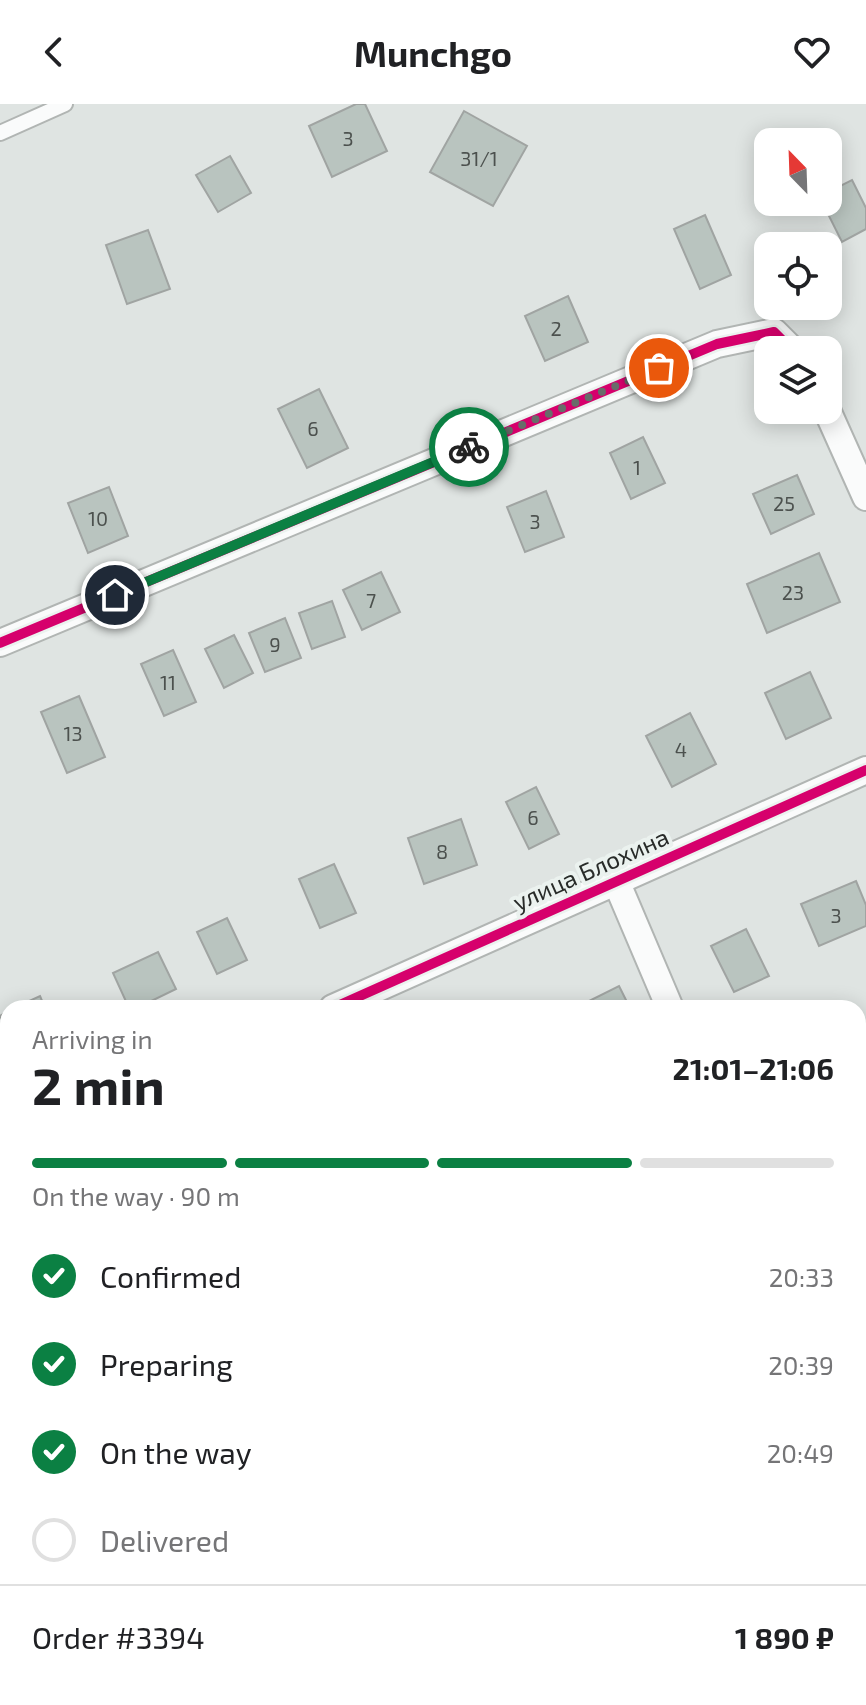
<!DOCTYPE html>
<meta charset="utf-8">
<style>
:root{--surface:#fff;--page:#f6f6f6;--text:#202124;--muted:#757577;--line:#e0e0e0;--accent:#0b8043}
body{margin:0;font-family:"Exo 2",sans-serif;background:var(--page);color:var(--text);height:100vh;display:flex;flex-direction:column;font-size:30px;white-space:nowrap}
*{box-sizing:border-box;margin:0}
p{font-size:26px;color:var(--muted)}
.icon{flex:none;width:44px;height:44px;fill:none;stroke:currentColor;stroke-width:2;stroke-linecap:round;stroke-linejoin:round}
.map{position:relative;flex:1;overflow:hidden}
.sheet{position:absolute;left:0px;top:896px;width:866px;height:706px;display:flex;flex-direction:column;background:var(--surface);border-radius:24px 24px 0 0;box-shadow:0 4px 20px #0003}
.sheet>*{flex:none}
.needle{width:52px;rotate:337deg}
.fabs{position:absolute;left:754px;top:24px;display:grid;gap:16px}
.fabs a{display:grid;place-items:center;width:88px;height:88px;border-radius:16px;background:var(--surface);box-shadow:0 4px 20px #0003;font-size:40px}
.pin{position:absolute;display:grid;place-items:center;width:68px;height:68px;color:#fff;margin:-34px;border:4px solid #fff;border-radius:50%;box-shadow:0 2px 8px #0007}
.courier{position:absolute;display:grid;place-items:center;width:80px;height:80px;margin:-40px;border:6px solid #0b8043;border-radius:50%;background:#fff;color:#222;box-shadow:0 2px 10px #0007}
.headline em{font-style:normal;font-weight:700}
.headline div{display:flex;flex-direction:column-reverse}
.headline{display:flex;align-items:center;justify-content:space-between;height:136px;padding:0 32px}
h1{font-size:52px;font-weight:700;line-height:60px}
.bar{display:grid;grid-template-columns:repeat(4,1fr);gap:12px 8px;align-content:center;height:96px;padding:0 32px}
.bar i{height:10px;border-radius:6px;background:var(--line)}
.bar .active{background:var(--accent)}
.bar p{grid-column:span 4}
.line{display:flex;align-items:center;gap:20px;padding:0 32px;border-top:2px solid var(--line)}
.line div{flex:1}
ol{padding:0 32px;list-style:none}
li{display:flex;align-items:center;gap:24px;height:88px}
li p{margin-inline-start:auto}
li .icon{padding:8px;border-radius:50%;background:var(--accent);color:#fff;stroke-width:4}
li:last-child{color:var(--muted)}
li i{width:44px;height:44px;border:4px solid var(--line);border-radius:50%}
header{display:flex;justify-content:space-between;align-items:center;height:104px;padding:0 32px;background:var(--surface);font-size:36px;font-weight:700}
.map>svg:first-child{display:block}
.building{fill:#b9c4bf;stroke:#a0a4a2;stroke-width:2}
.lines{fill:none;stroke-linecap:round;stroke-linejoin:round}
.service-casing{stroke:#b1b5b3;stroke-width:18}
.minor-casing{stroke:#b1b5b3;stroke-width:30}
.service{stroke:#fafbfb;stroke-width:14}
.minor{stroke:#fafbfb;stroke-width:26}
.cycleway-casing{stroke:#ebf2ef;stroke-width:15}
.cycleway{stroke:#d6006c;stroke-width:10}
.done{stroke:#686c6a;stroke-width:8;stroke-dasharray:0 14.4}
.route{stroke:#0b8043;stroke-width:10}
.labels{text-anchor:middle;stroke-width:8;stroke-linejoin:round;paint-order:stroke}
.number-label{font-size:20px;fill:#4c514e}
.street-label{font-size:24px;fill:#282b29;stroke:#ebf2ef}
</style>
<header><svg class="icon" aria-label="back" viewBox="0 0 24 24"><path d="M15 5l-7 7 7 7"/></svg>Munchgo<svg class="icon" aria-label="heart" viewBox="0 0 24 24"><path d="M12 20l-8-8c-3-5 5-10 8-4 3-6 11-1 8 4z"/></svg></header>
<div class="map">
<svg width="866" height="1601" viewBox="0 0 866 1601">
<rect width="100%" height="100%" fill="#dfe4e2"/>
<g class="building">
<polygon points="356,0 365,0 387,47 332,73 309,22"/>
<polygon points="464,7 527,42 493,102 430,68"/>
<polygon points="230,52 251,89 218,108 196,71"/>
<polygon points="852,76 866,104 866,125 842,138 822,98 828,98 828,88"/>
<polygon points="705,111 731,171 700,185 674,125"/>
<polygon points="148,126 170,185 127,200 106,141"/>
<polygon points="568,192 588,238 545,257 525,212"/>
<polygon points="319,285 348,344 307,364 278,305"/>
<polygon points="643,333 665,379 631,395 610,349"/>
<polygon points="797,371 814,410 771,430 753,390"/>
<polygon points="109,383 128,432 88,449 68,399"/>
<polygon points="546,387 564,433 525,448 507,403"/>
<polygon points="819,449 840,498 767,529 747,480"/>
<polygon points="381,468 400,508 362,526 343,486"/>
<polygon points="332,497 345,533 312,545 299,509"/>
<polygon points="285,514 301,554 265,568 249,529"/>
<polygon points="234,531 253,569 224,584 205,545"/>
<polygon points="173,546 196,598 164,612 141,560"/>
<polygon points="810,568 831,614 786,635 765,589"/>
<polygon points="79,592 105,653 67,669 41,608"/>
<polygon points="690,609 716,660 672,683 646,632"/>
<polygon points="536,683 559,730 529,745 506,698"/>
<polygon points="461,715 477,761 424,780 408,734"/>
<polygon points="334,760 356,809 320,824 299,775"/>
<polygon points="856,777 866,801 866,822 819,842 801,800"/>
<polygon points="227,814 247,856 217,870 197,828"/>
<polygon points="746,825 769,872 734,888 711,842"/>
<polygon points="158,848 176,885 137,904 129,904 113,869"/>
<polygon points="619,882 630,904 587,904 585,899"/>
<polygon points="40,892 45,904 14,904"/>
<polygon points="8,907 8,928 0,912"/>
<polygon points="866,1131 866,1175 858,1179 858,1134"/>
<polygon points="8,1141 8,1184 0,1168 0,1145"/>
<polygon points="866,1575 866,1601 850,1601 847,1594 858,1594 858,1579"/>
<polygon points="615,1594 663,1594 643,1601 617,1601"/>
</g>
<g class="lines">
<defs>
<polyline id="service" points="0,29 65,0"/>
<g id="minor">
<polyline points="827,306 866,393"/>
<polyline points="0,539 717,240 774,228 792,246"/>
<polyline points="616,777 670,904"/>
<polyline points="333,904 866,666"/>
<polyline points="0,1042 8,1039"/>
<polyline points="858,1339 866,1358"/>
<polyline points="543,1594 546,1601"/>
</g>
</defs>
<use href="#service" class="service-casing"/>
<use href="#minor" class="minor-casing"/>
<use href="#service" class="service"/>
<use href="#minor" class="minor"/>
<defs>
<g id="cycleway">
<polyline points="0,539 717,240 774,228 792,246"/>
<polyline points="333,904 866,666"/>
</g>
</defs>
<use href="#cycleway" class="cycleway-casing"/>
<use href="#cycleway" class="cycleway"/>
</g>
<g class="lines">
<polyline class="done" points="469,343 659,264"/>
<polyline class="route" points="115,491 469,343"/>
</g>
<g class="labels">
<g class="number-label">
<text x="348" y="42">3</text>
<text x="479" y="62">31/1</text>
<text x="556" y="232">2</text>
<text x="313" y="332">6</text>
<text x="637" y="371">1</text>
<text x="784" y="407">25</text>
<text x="98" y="422">10</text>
<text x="535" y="425">3</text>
<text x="793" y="496">23</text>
<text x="371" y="504">7</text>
<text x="275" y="548">9</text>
<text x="168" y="586">11</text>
<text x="73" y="637">13</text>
<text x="681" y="653">4</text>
<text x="533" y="721">6</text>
<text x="442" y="755">8</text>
<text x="836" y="819">3</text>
</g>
<g class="street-label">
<text transform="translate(591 766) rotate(-24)" y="8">улица Блохина</text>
</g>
</g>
</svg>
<div class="fabs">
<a><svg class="needle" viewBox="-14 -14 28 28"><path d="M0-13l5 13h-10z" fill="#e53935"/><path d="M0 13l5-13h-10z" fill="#757577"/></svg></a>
<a><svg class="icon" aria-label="locate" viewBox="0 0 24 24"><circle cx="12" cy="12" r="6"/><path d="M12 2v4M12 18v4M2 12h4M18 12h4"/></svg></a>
<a><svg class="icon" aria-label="layers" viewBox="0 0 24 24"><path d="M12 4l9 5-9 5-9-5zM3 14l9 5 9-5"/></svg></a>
</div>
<div class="pin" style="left:659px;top:264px;background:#ea580c"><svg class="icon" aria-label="bag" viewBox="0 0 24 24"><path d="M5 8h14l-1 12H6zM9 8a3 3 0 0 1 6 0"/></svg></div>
<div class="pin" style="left:115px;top:491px;background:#1f2937"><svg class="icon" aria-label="home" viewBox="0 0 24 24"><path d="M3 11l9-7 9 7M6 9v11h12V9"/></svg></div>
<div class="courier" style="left:469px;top:343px"><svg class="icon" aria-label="bike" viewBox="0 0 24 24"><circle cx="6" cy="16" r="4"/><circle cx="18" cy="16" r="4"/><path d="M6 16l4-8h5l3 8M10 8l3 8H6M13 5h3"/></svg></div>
<section class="sheet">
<div class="headline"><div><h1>2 min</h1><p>Arriving in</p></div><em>21:01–21:06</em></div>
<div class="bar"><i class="active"></i><i class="active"></i><i class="active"></i><i></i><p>On the way · 90 m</p></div>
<ol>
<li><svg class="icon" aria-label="check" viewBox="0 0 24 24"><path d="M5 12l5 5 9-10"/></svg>Confirmed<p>20:33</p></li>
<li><svg class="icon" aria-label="check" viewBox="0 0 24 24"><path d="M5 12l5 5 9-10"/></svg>Preparing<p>20:39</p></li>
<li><svg class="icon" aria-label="check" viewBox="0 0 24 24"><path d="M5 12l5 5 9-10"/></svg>On the way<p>20:49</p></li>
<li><i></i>Delivered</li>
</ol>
<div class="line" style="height:104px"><div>Order #3394</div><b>1 890 ₽</b></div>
</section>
</div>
